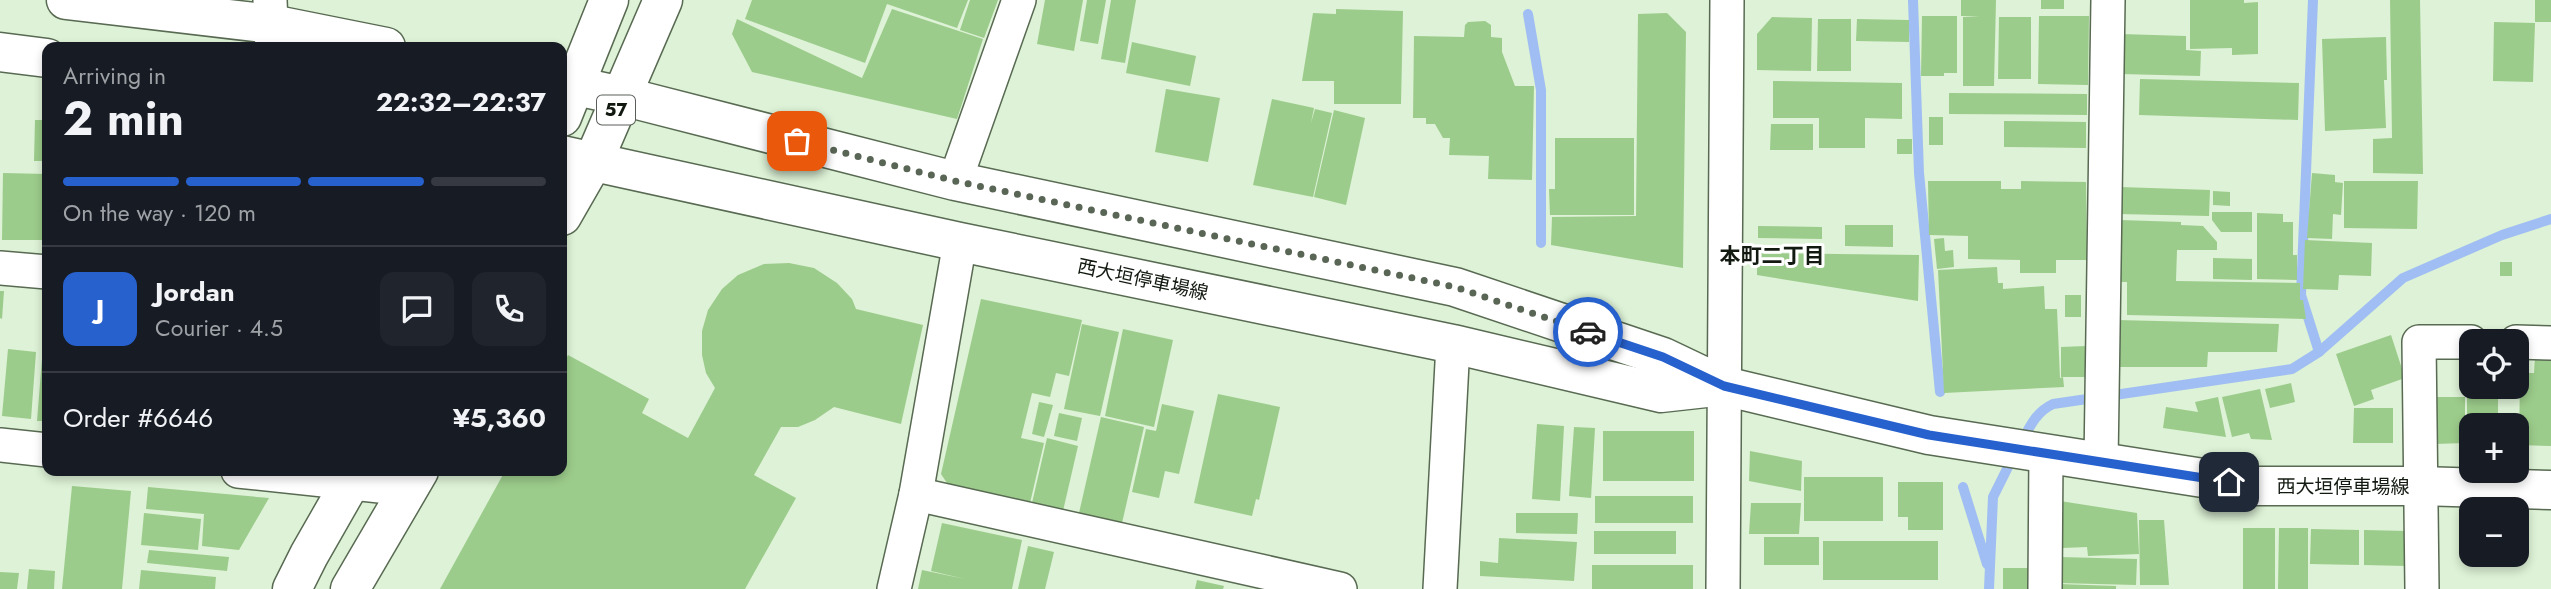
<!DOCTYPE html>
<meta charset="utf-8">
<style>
:root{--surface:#171b24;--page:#20242c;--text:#f1f3f6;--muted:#9ea1a6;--line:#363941;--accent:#2761ce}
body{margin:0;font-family:Jost,"Noto Sans JP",sans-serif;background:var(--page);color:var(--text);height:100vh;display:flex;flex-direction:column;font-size:26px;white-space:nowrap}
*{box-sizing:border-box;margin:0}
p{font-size:23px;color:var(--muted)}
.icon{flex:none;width:38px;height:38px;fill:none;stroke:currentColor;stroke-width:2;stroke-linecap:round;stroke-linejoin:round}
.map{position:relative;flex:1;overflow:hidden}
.sheet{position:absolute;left:42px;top:42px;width:525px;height:434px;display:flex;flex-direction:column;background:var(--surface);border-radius:14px;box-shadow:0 4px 10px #0003}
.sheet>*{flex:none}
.fabs{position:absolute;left:2459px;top:329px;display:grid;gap:14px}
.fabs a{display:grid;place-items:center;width:70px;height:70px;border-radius:14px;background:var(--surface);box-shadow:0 4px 10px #0003;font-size:35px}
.pin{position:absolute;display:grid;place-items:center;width:60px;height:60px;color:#fff;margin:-30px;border-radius:14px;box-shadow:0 4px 10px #0006}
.courier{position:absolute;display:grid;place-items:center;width:70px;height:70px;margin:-35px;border:5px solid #2761ce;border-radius:50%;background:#fff;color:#222;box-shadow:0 2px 9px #0007}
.head em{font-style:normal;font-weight:700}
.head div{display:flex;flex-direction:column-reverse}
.head{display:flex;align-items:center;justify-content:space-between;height:119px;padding:0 21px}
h1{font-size:46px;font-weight:700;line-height:52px}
.bar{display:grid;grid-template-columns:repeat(4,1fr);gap:10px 7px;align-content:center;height:84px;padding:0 21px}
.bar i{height:9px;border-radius:5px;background:var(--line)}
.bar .current{background:var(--accent)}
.bar p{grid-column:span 4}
.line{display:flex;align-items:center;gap:18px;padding:0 21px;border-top:2px solid var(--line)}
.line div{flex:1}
.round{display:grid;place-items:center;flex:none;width:74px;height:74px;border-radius:14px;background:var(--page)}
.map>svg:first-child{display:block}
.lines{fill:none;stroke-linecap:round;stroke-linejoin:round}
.stream{stroke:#a0bef3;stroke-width:10}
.building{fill:#9ccc8b}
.street-casing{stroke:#586a52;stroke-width:36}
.secondary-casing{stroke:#586a52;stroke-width:41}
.primary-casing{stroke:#586a52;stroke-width:41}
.street{stroke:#fff;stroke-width:33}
.secondary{stroke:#fff;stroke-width:38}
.primary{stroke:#fff;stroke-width:38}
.done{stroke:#596555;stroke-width:7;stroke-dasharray:0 12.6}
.route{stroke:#2761ce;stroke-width:9}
.labels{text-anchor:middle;stroke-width:6;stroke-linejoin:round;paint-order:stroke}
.shield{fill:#fff;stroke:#595e58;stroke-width:2}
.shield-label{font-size:18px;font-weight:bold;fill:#121910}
.street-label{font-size:19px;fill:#121910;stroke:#fff}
.neighbourhood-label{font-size:21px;font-weight:bold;fill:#121910;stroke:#fff}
</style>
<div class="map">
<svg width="2551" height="589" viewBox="0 0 2551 589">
<rect width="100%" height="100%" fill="#ddf2d6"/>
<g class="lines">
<g class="stream">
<polyline points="1913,0 1919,173 1940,392"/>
<polyline points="2313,0 2301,295 2319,352"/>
<polyline points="1528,14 1541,90 1541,243"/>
<path d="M2021,443C2030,426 2036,412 2053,404L2292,369L2319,352L2403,278L2502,235L2551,219"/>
<polyline points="1963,487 1987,564"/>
<polyline points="1989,589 1993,497 2013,457"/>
</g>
</g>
<g class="building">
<polygon points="752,0 968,0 957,28 887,4 865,63 745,19"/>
<polygon points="970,0 998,0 984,38 960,30"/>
<polygon points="1045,0 1083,0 1074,51 1037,44"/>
<polygon points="1087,0 1106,0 1098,44 1080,41"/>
<polygon points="1111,0 1136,0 1125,63 1101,59"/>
<polygon points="1961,0 1996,0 1994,86 1963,86 1963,17 1980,16 1961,16"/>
<rect x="2041" y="0" width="23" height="9"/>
<polygon points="2190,0 2244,0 2244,3 2258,2 2258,54 2232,55 2232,48 2190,49"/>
<polygon points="2390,0 2420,0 2423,174 2373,173 2373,139 2392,138"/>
<rect x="2535" y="0" width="16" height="22"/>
<polygon points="892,9 983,39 957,119 752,72 732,34 737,19 862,78"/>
<polygon points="1336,9 1403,11 1401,104 1334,104 1334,81 1302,81 1313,13 1336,14"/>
<polygon points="1667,13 1686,32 1683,268 1551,245 1552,217 1636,216 1638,14"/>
<polygon points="1922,16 1957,16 1957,73 1944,73 1944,76 1921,76"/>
<polygon points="2039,16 2089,16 2088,85 2038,84"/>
<polygon points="1772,17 1812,18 1811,71 1757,70 1757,34"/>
<polygon points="1999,17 2031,17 2031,79 1998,79"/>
<polygon points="1818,19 1851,19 1851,71 1817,71"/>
<polygon points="1857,19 1909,20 1909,42 1856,41"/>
<polygon points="1485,21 1491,25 1491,37 1502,38 1502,52 1515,86 1534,86 1532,180 1488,179 1489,156 1449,155 1450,138 1443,138 1435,124 1426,124 1426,118 1413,118 1414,36 1464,37 1465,25 1468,22"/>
<polygon points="2494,22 2535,23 2533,82 2493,81"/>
<polygon points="2121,34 2186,36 2186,50 2201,51 2200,76 2121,74"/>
<polygon points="2386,37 2387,80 2384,80 2386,128 2325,131 2322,39"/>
<polygon points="1132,42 1196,56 1190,86 1126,73"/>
<polygon points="2140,79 2299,83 2298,120 2139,115"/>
<polygon points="1773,81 1902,83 1902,119 1865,118 1865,148 1819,148 1819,118 1773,118"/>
<polygon points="1166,89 1220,98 1208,162 1155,152"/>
<polygon points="1949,93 2087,94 2087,115 1949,114"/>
<polygon points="1272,99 1314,108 1311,123 1315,109 1332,113 1313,197 1253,185"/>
<polygon points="1334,110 1365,118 1346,205 1314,197"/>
<rect x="1929" y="117" width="14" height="28"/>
<polygon points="35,120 47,120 47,161 34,161"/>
<polygon points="2004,121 2086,122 2086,148 2004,147"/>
<polygon points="1771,124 1813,124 1813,150 1770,150"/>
<polygon points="1555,138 1634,138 1634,215 1550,215 1549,189 1555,189"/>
<rect x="1897" y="139" width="15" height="15"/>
<polygon points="3,173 47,174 47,240 2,240"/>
<polygon points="2312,173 2335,175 2335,182 2343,183 2341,215 2333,214 2332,239 2307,238"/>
<polygon points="1928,181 2001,181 2001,189 2021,189 2021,181 2086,182 2087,260 2056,260 2056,273 2020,273 2020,260 1968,259 1968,236 1929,235"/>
<polygon points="2344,181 2418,181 2417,229 2344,228"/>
<polygon points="2120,187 2210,190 2209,216 2119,214"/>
<polygon points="2213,191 2230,192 2230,206 2213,205"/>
<polygon points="2212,212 2252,212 2252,232 2221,232 2212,220"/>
<polygon points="2257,213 2283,214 2283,222 2293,222 2293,255 2297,255 2297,280 2257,279"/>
<polygon points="2120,220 2181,222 2181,225 2203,226 2217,242 2217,250 2177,250 2176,281 2300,283 2300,300 2303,300 2306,319 2127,315 2127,282 2119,282"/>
<polygon points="1845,225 1893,225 1893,247 1845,246"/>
<polygon points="1758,226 1822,227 1822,239 1758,238"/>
<polygon points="1944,238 1945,251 1953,250 1954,267 1937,269 1934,239"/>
<polygon points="2305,240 2372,243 2371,276 2339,275 2338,290 2303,289"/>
<polygon points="1757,253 1919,255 1918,301 1757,275"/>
<polygon points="2213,258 2252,259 2252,280 2213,279"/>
<rect x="2500" y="262" width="12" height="14"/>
<polygon points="789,263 814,268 837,283 852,299 856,309 923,325 901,424 834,407 815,420 798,427 781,427 754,475 796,498 745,589 440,589 505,471 562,471 562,368 568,355 649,399 642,413 688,438 715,388 706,373 702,355 702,331 708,310 722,289 738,275 764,264"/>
<polygon points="1997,267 1998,283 2003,283 2003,289 2044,286 2045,309 2057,309 2060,378 2063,377 2064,387 1944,393 1938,270"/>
<polygon points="0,291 4,291 2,319 0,318"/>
<rect x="2065" y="295" width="16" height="22"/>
<polygon points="981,299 1082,320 1069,376 1056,373 1050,397 1032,393 1021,438 1044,443 1030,503 949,486 941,474"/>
<polygon points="2117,320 2279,324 2277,352 2208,352 2207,367 2116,367"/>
<polygon points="1082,324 1119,332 1100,416 1064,409"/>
<polygon points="1123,329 1173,340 1154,427 1105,416"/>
<polygon points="2391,335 2405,378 2371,390 2374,399 2354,406 2336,354"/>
<polygon points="2086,346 2087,377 2061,377 2061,347"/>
<polygon points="8,349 36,352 31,419 2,416"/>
<polygon points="2535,355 2551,355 2551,446 2519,445 2520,373 2534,373"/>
<polygon points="42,359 47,359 47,421 37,421"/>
<polygon points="2291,383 2295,402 2270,408 2265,389"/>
<polygon points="2260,389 2272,440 2251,439 2249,433 2232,437 2222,397"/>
<polygon points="1218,394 1280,407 1259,500 1256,499 1252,516 1194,503"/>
<polygon points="2218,397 2226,437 2163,428 2166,407 2198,412 2195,402"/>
<polygon points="2435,397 2465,397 2465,443 2435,444"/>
<polygon points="2467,397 2498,397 2498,425 2471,425 2471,442 2467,443"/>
<polygon points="1039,402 1053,405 1044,437 1032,434"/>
<polygon points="1162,404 1194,411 1179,474 1165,471 1159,498 1132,492 1146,429 1156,431"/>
<polygon points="2354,408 2393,408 2393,443 2353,443"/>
<polygon points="1059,413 1082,418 1077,441 1054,436"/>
<polygon points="1101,417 1144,427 1122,523 1079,513"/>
<polygon points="1537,424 1564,426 1560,501 1532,499"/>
<polygon points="1574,427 1595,428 1591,498 1569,496"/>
<rect x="1603" y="431" width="91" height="50"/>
<polygon points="1047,438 1078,446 1063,511 1032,503"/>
<polygon points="1750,451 1802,461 1801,491 1749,481"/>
<rect x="1804" y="477" width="79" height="44"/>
<polygon points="1898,482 1943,482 1943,530 1908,530 1908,517 1898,517"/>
<polygon points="72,486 131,491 122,589 62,589"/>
<polygon points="148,487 269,498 239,550 202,546 204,514 146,509"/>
<rect x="1595" y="496" width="98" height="27"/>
<polygon points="2060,501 2137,513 2139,554 2088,556 2087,547 2062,548"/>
<polygon points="1751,503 1801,503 1799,534 1749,534"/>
<polygon points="144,513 201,519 198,550 141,545"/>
<polygon points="1516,513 1578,513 1577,534 1516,533"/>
<polygon points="2139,520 2164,520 2169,585 2140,585"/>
<polygon points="942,523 1022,540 1012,589 918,589 922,570 965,579 931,571"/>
<rect x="2243" y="528" width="32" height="61"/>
<polygon points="2279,528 2308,528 2308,589 2278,589"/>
<polygon points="2311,529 2359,530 2359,565 2310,564"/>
<polygon points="2364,530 2407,531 2406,566 2364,565"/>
<rect x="1594" y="531" width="82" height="23"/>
<rect x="1764" y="537" width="55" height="28"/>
<polygon points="1499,538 1577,542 1574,581 1480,576 1480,561 1498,563"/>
<rect x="1823" y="541" width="115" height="39"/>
<polygon points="1028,546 1054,552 1045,589 1018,589"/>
<polygon points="149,550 229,557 227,571 147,563"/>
<polygon points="2059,557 2137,559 2136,585 2058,583"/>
<rect x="1592" y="565" width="101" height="24"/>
<rect x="2003" y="568" width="28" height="21"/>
<polygon points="29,569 55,571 54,589 27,589"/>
<polygon points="141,570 216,577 215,589 139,589"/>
<polygon points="0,572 19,573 17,589 0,589"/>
<polygon points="1197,580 1224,586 1223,589 1195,589"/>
<polygon points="2059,584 2116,586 2116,589 2059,589"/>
</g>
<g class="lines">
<defs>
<g id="street">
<polyline points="270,0 272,47"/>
<polyline points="955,181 1019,0"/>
<polyline points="0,268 47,272"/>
<polyline points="2516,342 2551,343"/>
<polyline points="0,445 47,450"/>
<polyline points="2101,462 2108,0"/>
<polyline points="238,471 408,489"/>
<polyline points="916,494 1340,589"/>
<polyline points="894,589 916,494 960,242"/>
<polyline points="1440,589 1453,344"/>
<polyline points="1723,589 1727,0"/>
<polyline points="2045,589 2046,453"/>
<polyline points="2422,589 2419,342 2471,342"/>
</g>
<g id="secondary">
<polyline points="66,0 271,24 386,47"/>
<polyline points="0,52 47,58"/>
<polyline points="562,83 622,96 955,181 1455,287 1663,357 1724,386 1929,435 2254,486 2420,486 2551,490"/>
<polyline points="562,155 960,242 1453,344 1661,393 1724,386"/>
</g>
<g id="primary">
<polyline points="562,117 609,0"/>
<polyline points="562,216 593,162 663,0"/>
<polyline points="292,589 309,555 357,471"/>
<polyline points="350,589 419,471"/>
</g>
</defs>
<use href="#street" class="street-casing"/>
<use href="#secondary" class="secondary-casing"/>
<use href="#primary" class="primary-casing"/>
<use href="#street" class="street"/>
<use href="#secondary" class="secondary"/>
<use href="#primary" class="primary"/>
</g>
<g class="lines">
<polyline class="done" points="797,141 955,181 1455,287 1588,332"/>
<polyline class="route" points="1588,332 1663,357 1724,386 1929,435 2229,482"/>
</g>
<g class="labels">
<rect class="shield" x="597" y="95.5" width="38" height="29" rx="5"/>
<g class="shield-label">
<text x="616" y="116">57</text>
</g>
<g class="street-label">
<text transform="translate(1143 279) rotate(12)" y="7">西大垣停車場線</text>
<text x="2343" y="493">西大垣停車場線</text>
</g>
<g class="neighbourhood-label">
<text x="1772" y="263">本町二丁目</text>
</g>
</g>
</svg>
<div class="fabs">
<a><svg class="icon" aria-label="locate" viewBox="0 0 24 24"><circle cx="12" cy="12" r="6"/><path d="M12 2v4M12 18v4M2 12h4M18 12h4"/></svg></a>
<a>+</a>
<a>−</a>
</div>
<div class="pin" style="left:797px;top:141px;background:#ea580c"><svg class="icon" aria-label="bag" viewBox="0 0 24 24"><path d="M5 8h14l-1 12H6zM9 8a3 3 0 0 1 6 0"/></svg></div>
<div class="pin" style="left:2229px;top:482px;background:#1f2937"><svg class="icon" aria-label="home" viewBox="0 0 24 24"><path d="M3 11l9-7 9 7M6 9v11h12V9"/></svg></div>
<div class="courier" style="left:1588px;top:332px"><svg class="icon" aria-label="car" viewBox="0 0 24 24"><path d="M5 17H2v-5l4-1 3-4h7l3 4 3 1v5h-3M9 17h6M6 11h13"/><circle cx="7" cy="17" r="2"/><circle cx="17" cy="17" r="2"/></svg></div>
<section class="sheet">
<div class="head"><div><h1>2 min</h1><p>Arriving in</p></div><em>22:32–22:37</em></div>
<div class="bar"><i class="current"></i><i class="current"></i><i class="current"></i><i></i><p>On the way · 120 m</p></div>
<div class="line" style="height:126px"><b class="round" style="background:var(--accent);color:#fff">J</b><div><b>Jordan</b><p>Courier · 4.5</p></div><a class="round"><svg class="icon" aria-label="chat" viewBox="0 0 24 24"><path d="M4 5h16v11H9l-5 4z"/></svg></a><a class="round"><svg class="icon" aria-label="phone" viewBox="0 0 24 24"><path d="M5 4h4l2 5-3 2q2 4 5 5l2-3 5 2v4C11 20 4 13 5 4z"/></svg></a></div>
<div class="line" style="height:91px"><div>Order #6646</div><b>¥5,360</b></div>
</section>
</div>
